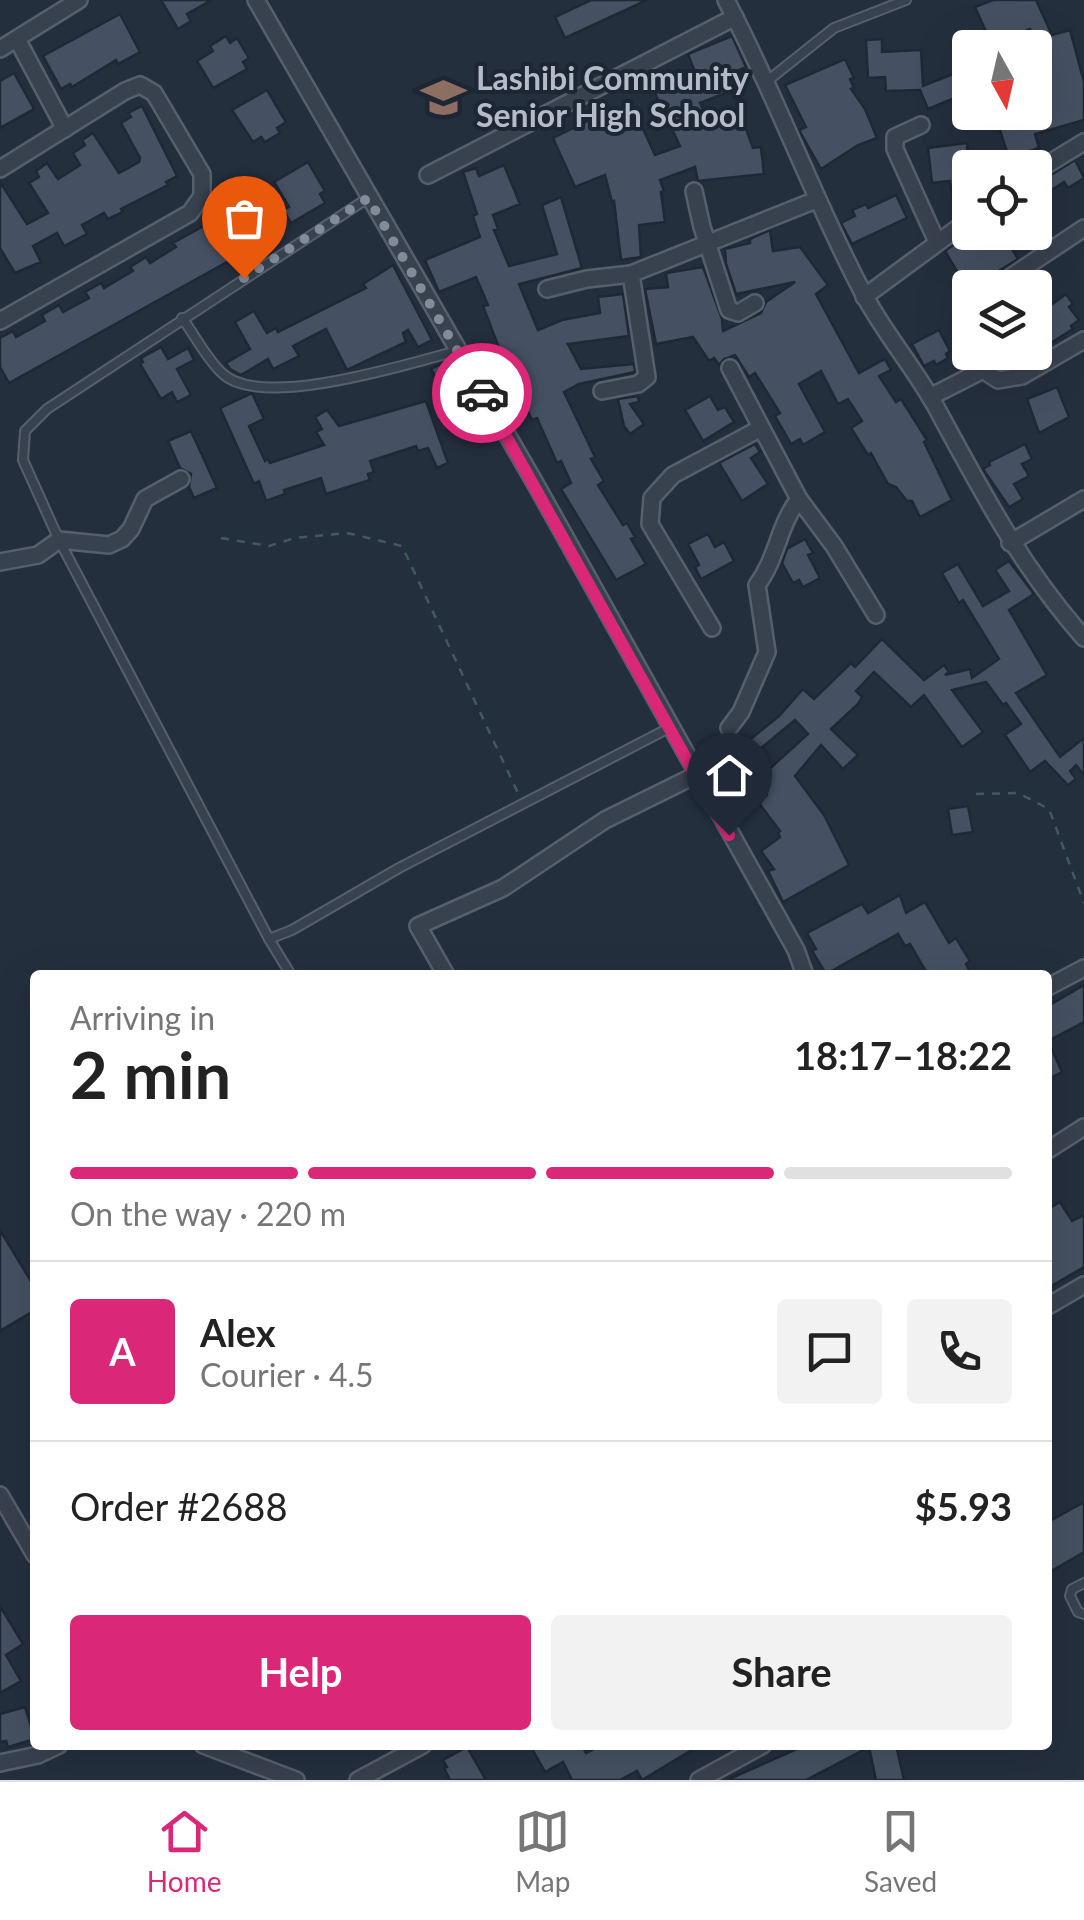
<!DOCTYPE html>
<meta charset="utf-8">
<style>
:root{--surface:#fff;--page:#f2f2f2;--text:#222;--muted:#767676;--line:#e0e0e0;--accent:#db2777}
body{margin:0;font-family:Lato,sans-serif;background:var(--page);color:var(--text);height:100vh;display:flex;flex-direction:column;font-size:38px;white-space:nowrap}
*{box-sizing:border-box;margin:0}
p{font-size:32px;color:var(--muted)}
.icon{flex:none;width:55px;height:55px;fill:none;stroke:currentColor;stroke-width:2;stroke-linecap:round;stroke-linejoin:round}
.map{position:relative;flex:1;overflow:hidden}
.panel{position:absolute;left:30px;top:970px;width:1022px;height:780px;display:flex;flex-direction:column;background:var(--surface);border-radius:10px;box-shadow:0 10px 40px #0002}
.panel>*{flex:none}
.needle{width:65px;rotate:172deg}
.tools{position:absolute;left:952px;top:30px;display:grid;gap:20px}
.tools a{display:grid;place-items:center;width:100px;height:100px;border-radius:10px;background:var(--surface);box-shadow:0 10px 40px #0002;font-size:50px}
.pin{position:absolute;display:grid;place-items:center;width:85px;height:85px;color:#fff;margin:-102px -42px;border-radius:50% 50% 50% 0;rotate:-45deg;box-shadow:0 0 10px #0007}
.pin .icon{rotate:45deg}
.courier{position:absolute;display:grid;place-items:center;width:100px;height:100px;margin:-50px;border:8px solid #db2777;border-radius:50%;background:#fff;color:#222;box-shadow:0 2px 12px #0007}
.overview em{font-style:normal;font-weight:700}
.overview div{display:flex;flex-direction:column-reverse}
.overview{display:flex;align-items:center;justify-content:space-between;height:170px;padding:0 40px}
h1{font-size:65px;font-weight:700;line-height:75px}
.bar{display:grid;grid-template-columns:repeat(4,1fr);gap:15px 10px;align-content:center;height:120px;padding:0 40px}
.bar i{height:12px;border-radius:8px;background:var(--line)}
.bar .active{background:var(--accent)}
.bar p{grid-column:span 4}
.line{display:flex;align-items:center;gap:25px;padding:0 40px;border-top:2px solid var(--line)}
.line div{flex:1}
.round{display:grid;place-items:center;flex:none;width:105px;height:105px;border-radius:10px;background:var(--page)}
.button{display:flex;gap:20px;margin-top:auto;padding:20px 40px}
.button a{flex:1;height:115px;border-radius:10px;background:var(--accent);color:#fff;font-size:40px;font-weight:700;line-height:115px;text-align:center}
.button a+a{background:var(--page);color:var(--text)}
.tab-bar{display:flex;justify-content:space-around;align-items:center;height:140px;border-top:2px solid var(--line);background:var(--surface);font-size:28px;color:var(--muted)}
.tab-bar a{display:grid;justify-items:center;gap:5px}
.tab-bar .active{color:var(--accent)}
.map>svg:first-child{display:block}
.building{fill:#455162;stroke:#1f2835;stroke-width:2.5}
.lines{fill:none;stroke-linecap:round;stroke-linejoin:round}
.service-casing{stroke:#565f6c;stroke-width:12}
.minor-casing{stroke:#565f6c;stroke-width:20}
.path{stroke:#44595c;stroke-width:2.5;stroke-dasharray:8 8;stroke-linecap:butt}
.service{stroke:#38414e;stroke-width:8}
.minor{stroke:#38414e;stroke-width:15}
.done{stroke:#828b98;stroke-width:10;stroke-dasharray:0 18}
.route{stroke:#db2777;stroke-width:12}
.labels{text-anchor:middle;stroke-width:8;stroke-linejoin:round;paint-order:stroke}
.poi-label{font-size:32px;font-weight:bold;fill:#b4bcc9;stroke:#1d2633;text-anchor:start}
</style>
<div class="map">
<svg width="1084" height="1780" viewBox="0 0 1084 1780">
<rect width="100%" height="100%" fill="#242f3e"/>
<g class="building">
<polygon points="161,0 212,0 187,14 191,21 178,29"/>
<polygon points="591,0 647,0 565,38 555,17"/>
<polygon points="993,0 1036,0 1052,35 1070,30 1084,82 1084,120 1035,134 1039,148 1009,158 994,112 1047,112 1030,29 992,45 975,7"/>
<polygon points="120,14 140,52 118,64 116,60 72,87 70,84 61,89 43,56"/>
<polygon points="226,36 230,43 237,38 249,58 243,62 247,69 213,88 197,61 213,51 210,46"/>
<polygon points="732,36 746,67 735,72 741,87 700,103 711,126 741,115 753,148 761,147 764,174 698,181 695,167 660,180 664,191 661,192 665,222 639,225 641,257 621,260 614,201 612,202 605,175 575,187 553,138 598,116 601,122 633,107 655,155 680,146 654,91 695,72 688,54"/>
<polygon points="882,39 882,52 921,50 923,86 958,72 967,93 928,109 920,90 886,91 885,77 868,78 866,40"/>
<polygon points="845,59 854,78 850,79 854,88 851,89 865,109 877,138 858,145 821,169 799,130 806,127 785,85"/>
<polygon points="14,73 34,109 0,128 0,81"/>
<polygon points="267,90 286,122 277,128 280,133 265,142 261,137 253,142 232,110"/>
<polygon points="142,106 177,176 166,182 168,185 121,209 123,212 108,219 104,213 82,225 87,234 64,246 57,233 33,246 41,262 15,273 0,248 0,182 27,224 48,213 29,183 39,177 36,171 47,163 58,179 80,165 73,153 85,145 82,140 93,133 119,173 139,162 140,158 121,123 131,117 128,113"/>
<polygon points="967,143 970,184 964,185 965,196 952,198 950,181 932,183 928,148"/>
<polygon points="1075,160 1084,178 1068,188 1064,182 1035,201 1035,185"/>
<polygon points="308,162 325,191 320,194 325,203 291,223 283,210 289,207 274,182"/>
<polygon points="504,165 520,204 493,215 498,229 494,230 509,266 557,254 542,205 561,197 582,268 519,284 538,330 562,320 600,313 598,297 623,294 629,336 568,344 581,369 634,364 635,372 579,384 564,392 595,457 591,459 604,481 598,485 623,525 627,523 635,537 631,539 646,564 616,580 561,489 571,483 561,461 557,463 537,418 532,420 502,356 483,306 488,305 476,277 439,292 425,260 480,237 473,216 477,214 463,172 476,168 479,176"/>
<polygon points="896,195 907,218 852,244 841,223 855,216 852,210 866,204 868,208"/>
<polygon points="241,209 256,234 252,236 259,248 231,265 229,261 9,383 0,367 0,338 13,331 16,337 45,321 42,315 59,305 63,312 89,298 85,292 101,283 104,288 133,271 130,267 146,257 150,263 176,247 173,243 207,224 205,221 218,213 222,220"/>
<polygon points="770,230 773,251 800,247 828,285 816,294 859,373 885,359 891,370 879,376 896,402 901,399 927,440 924,442 952,500 920,517 912,501 907,501 896,487 888,484 871,453 868,455 851,428 862,421 848,399 838,404 821,371 799,384 825,432 803,445 800,439 791,444 775,416 780,413 755,373 749,377 735,355 724,359 719,365 714,358 709,361 693,337 656,344 645,289 668,287 666,273 703,267 722,319 723,331 761,313 766,302 795,282 736,294 726,264 725,249 750,243 750,239"/>
<polygon points="971,232 1002,232 1018,259 968,290 945,251"/>
<polygon points="393,265 432,340 418,347 408,330 403,333 406,342 347,370 326,329 293,346 299,356 273,369 268,359 241,375 230,369 226,363 250,349 235,322 254,311 267,333 276,328 278,332 366,288 363,284"/>
<polygon points="1035,287 1047,308 1066,294 1073,304 1069,307 1079,320 1071,326 1073,329 1035,353"/>
<polygon points="939,330 950,351 946,354 948,358 936,365 934,361 924,366 912,344"/>
<polygon points="161,347 168,359 188,348 194,360 177,369 191,395 177,402 172,392 161,399 140,364 143,362 141,358"/>
<polygon points="445,362 466,397 452,405 431,369"/>
<polygon points="1057,387 1069,417 1039,433 1027,399"/>
<polygon points="252,393 264,419 249,426 265,461 268,459 270,463 324,445 316,432 322,429 315,417 327,410 339,426 426,401 448,463 437,468 428,448 418,451 416,446 370,461 374,472 368,474 370,480 326,494 321,478 284,490 285,494 266,501 259,481 254,484 220,408"/>
<polygon points="638,396 639,402 630,404 644,424 630,434 624,426 618,399"/>
<polygon points="710,396 718,410 725,407 734,422 703,441 685,410"/>
<polygon points="191,431 217,488 194,498 189,487 191,474 180,468 168,441"/>
<polygon points="755,444 760,452 751,458 768,484 742,501 719,463"/>
<polygon points="1025,444 1032,459 1022,464 1029,476 1014,484 1023,499 1009,507 983,469 990,465 989,462"/>
<polygon points="708,534 715,547 724,542 734,561 701,579 695,567 699,565 688,544"/>
<polygon points="805,539 813,553 808,555 820,578 803,587 799,580 793,583 782,563 787,549"/>
<polygon points="1009,561 1034,594 1009,610 1047,675 1016,693 1060,757 1084,738 1084,775 1076,765 1070,771 1076,779 1068,785 1045,761 1030,772 1005,735 1021,724 1006,703 1003,705 986,682 952,690 983,732 962,747 924,695 911,707 874,672 856,691 862,697 858,704 831,729 858,755 843,769 821,745 795,776 824,815 849,865 783,902 768,871 774,869 761,851 780,837 778,833 780,831 758,802 767,795 755,782 808,734 795,720 723,780 714,769 779,716 803,689 814,699 851,663 855,667 882,639 924,680 944,665 949,672 945,675 970,669 972,678 999,659 963,600 959,603 942,573 958,564 983,606 1009,591 995,570"/>
<polygon points="968,806 973,832 952,835 948,809"/>
<polygon points="900,895 906,913 925,902 949,943 956,938 970,961 966,964 972,975 928,975 910,944 905,946 898,934 826,974 812,951 816,949 807,933 862,904 868,913"/>
<polygon points="1084,985 1084,1022 1048,1041 1062,1072 1048,1079 1048,1006"/>
<polygon points="1060,1202 1072,1221 1084,1215 1084,1267 1048,1288 1048,1209"/>
<polygon points="0,1230 35,1288 35,1310 0,1331"/>
<polygon points="1084,1502 1084,1552 1048,1573 1048,1522"/>
<polygon points="0,1606 23,1644 6,1655 21,1681 0,1693"/>
<polygon points="25,1707 35,1739 8,1747 6,1741 0,1742 0,1714"/>
<polygon points="530,1745 582,1745 586,1753 602,1745 700,1745 642,1780 637,1771 620,1780 572,1780 563,1762 545,1772"/>
<polygon points="806,1745 896,1745 904,1780 876,1780 869,1747 806,1780 727,1780"/>
<polygon points="467,1747 486,1780 450,1780 444,1768 447,1767 443,1760"/>
</g>
<g class="lines">
<defs>
<g id="service">
<polyline points="766,82 834,28 906,0"/>
<path d="M182,318C195,335 207,360 223,374C263,410 407,364 457,351"/>
<polyline points="269,939 59,540 23,460 25,431 47,409 368,198"/>
<polyline points="291,975 269,939 292,930 399,868 669,728"/>
<polyline points="1084,1583 1072,1589 1070,1596 1078,1612 1084,1614"/>
</g>
<g id="minor">
<polyline points="256,0 535,483 796,950 805,975"/>
<path d="M726,0C776,95 812,196 862,291C883,332 914,367 936,407C981,490 1021,567 1084,638"/>
<polyline points="17,39 65,129"/>
<polyline points="0,49 79,0"/>
<polyline points="921,125 895,137 895,149 937,242"/>
<polyline points="0,169 125,91 140,85 154,93 202,174 202,196 190,213 0,321"/>
<polyline points="1035,172 1084,142"/>
<polyline points="428,175 735,17"/>
<polyline points="694,191 702,227 729,310 738,313 755,303"/>
<polyline points="994,288 1084,228"/>
<polyline points="547,289 587,279 631,274 816,200"/>
<polyline points="864,297 970,219"/>
<polyline points="977,352 983,370 998,380 1022,376 1084,340"/>
<polyline points="730,368 799,499 834,546 876,615"/>
<polyline points="602,391 638,384 647,377 631,274"/>
<polyline points="930,397 983,370"/>
<polyline points="1010,543 1084,499"/>
<polyline points="0,562 38,555 59,540 109,545 122,539 131,529 145,499 181,479"/>
<polyline points="712,628 650,524 652,498 673,475 761,428"/>
<path d="M729,728L741,712L767,652L757,585C777,559 778,526 799,499"/>
<polyline points="446,975 418,926 503,888 605,820 696,775"/>
<polyline points="1048,987 1084,968"/>
<polyline points="1048,1150 1084,1127"/>
<polyline points="1048,1306 1084,1285"/>
<polyline points="0,1495 35,1555"/>
<polyline points="203,1745 296,1780"/>
<polyline points="0,1763 38,1755 59,1745"/>
<polyline points="358,1780 423,1745"/>
<polyline points="699,1780 763,1745"/>
</g>
</defs>
<use href="#service" class="service-casing"/>
<use href="#minor" class="minor-casing"/>
<g class="path">
<polyline points="221,538 269,546 295,538 347,533 402,546 518,793"/>
<polyline points="976,794 1018,793 1049,809 1084,903"/>
</g>
<use href="#service" class="service"/>
<use href="#minor" class="minor"/>
</g>
<g class="lines">
<polyline class="done" points="244,278 368,198 482,393"/>
<polyline class="route" points="482,393 729,835"/>
</g>
<defs>
<symbol id="school-bare" viewBox="-9 -9 18 18"><path d="M0-5L7-2L0 1L-7-2ZM-4 1L0 2.5L4 1V4Q0 6-4 4Z" fill="#8d6e63" stroke="#1d2633" stroke-width="2.5" paint-order="stroke"/></symbol>
</defs>
<g fill-rule="evenodd">
<use href="#school-bare" x="412" y="66" width="63" height="63"/>
</g>
<g class="labels">
<g class="poi-label">
<text x="476" y="90">Lashibi Community<tspan x="476" dy="37">Senior High School</tspan></text>
</g>
</g>
</svg>
<div class="tools">
<a><svg class="needle" viewBox="-14 -14 28 28"><path d="M0-13l5 13h-10z" fill="#e53935"/><path d="M0 13l5-13h-10z" fill="#767676"/></svg></a>
<a><svg class="icon" aria-label="locate" viewBox="0 0 24 24"><circle cx="12" cy="12" r="6"/><path d="M12 2v4M12 18v4M2 12h4M18 12h4"/></svg></a>
<a><svg class="icon" aria-label="layers" viewBox="0 0 24 24"><path d="M12 4l9 5-9 5-9-5zM3 14l9 5 9-5"/></svg></a>
</div>
<div class="pin" style="left:244px;top:278px;background:#ea580c"><svg class="icon" aria-label="bag" viewBox="0 0 24 24"><path d="M5 8h14l-1 12H6zM9 8a3 3 0 0 1 6 0"/></svg></div>
<div class="pin" style="left:729px;top:835px;background:#1f2937"><svg class="icon" aria-label="home" viewBox="0 0 24 24"><path d="M3 11l9-7 9 7M6 9v11h12V9"/></svg></div>
<div class="courier" style="left:482px;top:393px"><svg class="icon" aria-label="car" viewBox="0 0 24 24"><path d="M5 17H2v-5l4-1 3-4h7l3 4 3 1v5h-3M9 17h6M6 11h13"/><circle cx="7" cy="17" r="2"/><circle cx="17" cy="17" r="2"/></svg></div>
<section class="panel">
<div class="overview"><div><h1>2 min</h1><p>Arriving in</p></div><em>18:17–18:22</em></div>
<div class="bar"><i class="active"></i><i class="active"></i><i class="active"></i><i></i><p>On the way · 220 m</p></div>
<div class="line" style="height:180px"><b class="round" style="background:var(--accent);color:#fff">A</b><div><b>Alex</b><p>Courier · 4.5</p></div><a class="round"><svg class="icon" aria-label="chat" viewBox="0 0 24 24"><path d="M4 5h16v11H9l-5 4z"/></svg></a><a class="round"><svg class="icon" aria-label="phone" viewBox="0 0 24 24"><path d="M5 4h4l2 5-3 2q2 4 5 5l2-3 5 2v4C11 20 4 13 5 4z"/></svg></a></div>
<div class="line" style="height:130px"><div>Order #2688</div><b>$5.93</b></div>
<div class="button"><a>Help</a><a>Share</a></div>
</section>
</div>
<nav class="tab-bar">
<a class="active"><svg class="icon" aria-label="home" viewBox="0 0 24 24"><path d="M3 11l9-7 9 7M6 9v11h12V9"/></svg>Home</a>
<a><svg class="icon" aria-label="map" viewBox="0 0 24 24"><path d="M3 6l6-2 6 2 6-2v14l-6 2-6-2-6 2zM9 4v14M15 6v14"/></svg>Map</a>
<a><svg class="icon" aria-label="saved" viewBox="0 0 24 24"><path d="M7 4h10v16l-5-4-5 4z"/></svg>Saved</a>
</nav>
